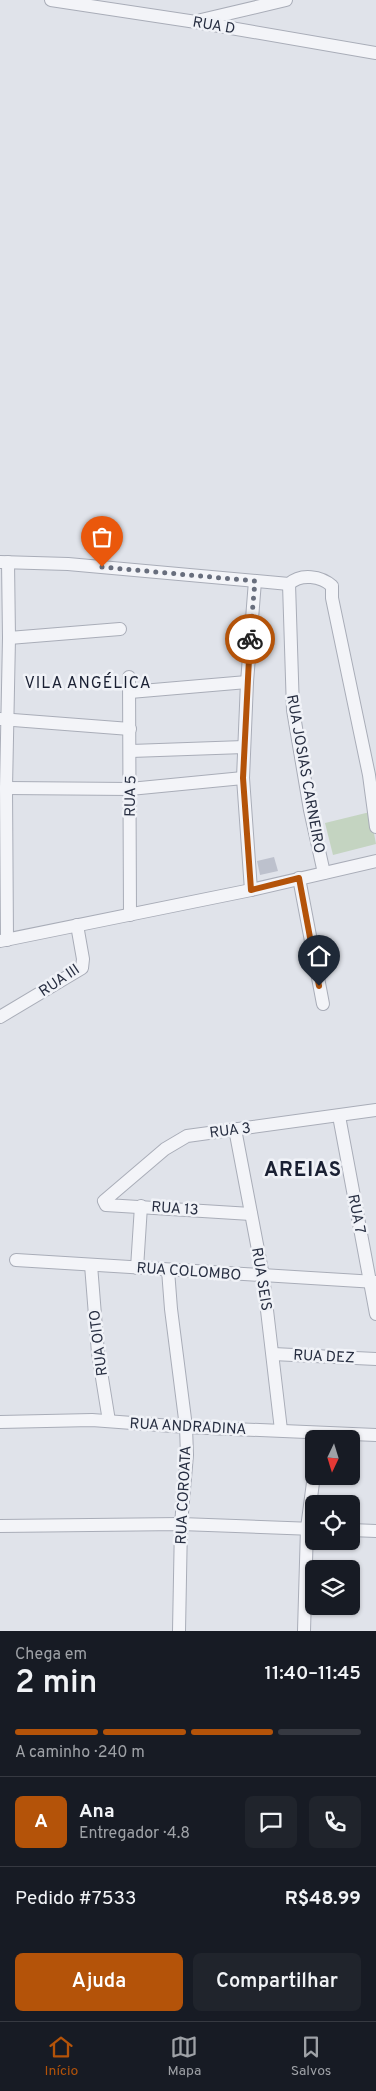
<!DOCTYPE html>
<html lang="pt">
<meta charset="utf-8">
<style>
:root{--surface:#171b24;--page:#20242c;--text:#f1f3f6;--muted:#9ea1a6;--line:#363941;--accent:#b45309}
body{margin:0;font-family:Overpass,sans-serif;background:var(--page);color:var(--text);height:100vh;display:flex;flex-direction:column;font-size:19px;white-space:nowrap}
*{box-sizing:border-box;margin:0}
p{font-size:16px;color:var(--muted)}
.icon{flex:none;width:28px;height:28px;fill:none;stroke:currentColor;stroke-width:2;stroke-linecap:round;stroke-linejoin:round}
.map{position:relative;height:1631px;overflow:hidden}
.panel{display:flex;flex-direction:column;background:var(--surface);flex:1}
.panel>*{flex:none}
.needle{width:32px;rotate:184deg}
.buttons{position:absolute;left:305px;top:1430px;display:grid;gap:10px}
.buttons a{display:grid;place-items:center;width:55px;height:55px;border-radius:8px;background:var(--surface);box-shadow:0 1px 4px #0004;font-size:25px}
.pin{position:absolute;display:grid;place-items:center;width:42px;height:42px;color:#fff;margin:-51px -21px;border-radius:50% 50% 50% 0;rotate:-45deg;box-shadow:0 0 5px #0007}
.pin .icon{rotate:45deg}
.courier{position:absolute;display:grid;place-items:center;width:50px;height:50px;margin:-25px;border:4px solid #b45309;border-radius:50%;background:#fff;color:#222;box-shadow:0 1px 6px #0007}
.head em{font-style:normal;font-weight:600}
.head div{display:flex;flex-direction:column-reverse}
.head{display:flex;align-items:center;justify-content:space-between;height:85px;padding:0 15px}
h1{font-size:32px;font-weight:600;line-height:38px}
.bar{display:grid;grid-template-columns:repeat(4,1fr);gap:8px 5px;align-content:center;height:60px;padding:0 15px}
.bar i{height:6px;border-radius:4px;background:var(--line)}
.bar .on{background:var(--accent)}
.bar p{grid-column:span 4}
.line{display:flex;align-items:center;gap:12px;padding:0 15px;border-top:1px solid var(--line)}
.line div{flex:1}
.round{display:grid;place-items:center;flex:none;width:52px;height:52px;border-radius:8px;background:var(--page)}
.button{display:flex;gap:10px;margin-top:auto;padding:10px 15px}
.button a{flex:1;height:58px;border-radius:8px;background:var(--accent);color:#fff;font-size:20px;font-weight:600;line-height:58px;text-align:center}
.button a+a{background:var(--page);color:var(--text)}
.tab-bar{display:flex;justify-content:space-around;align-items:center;height:70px;border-top:1px solid var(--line);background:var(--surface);font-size:14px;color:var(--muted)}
.tab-bar a{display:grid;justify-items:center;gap:2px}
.tab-bar .on{color:var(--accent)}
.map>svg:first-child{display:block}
.green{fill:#c4d4c1}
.building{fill:#bdc1cd}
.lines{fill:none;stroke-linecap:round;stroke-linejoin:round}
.minor-casing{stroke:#a9adb8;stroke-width:14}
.minor{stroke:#f3f4f8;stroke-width:12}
.done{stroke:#686e7d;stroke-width:5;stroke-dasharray:0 9}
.route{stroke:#b45309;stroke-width:6}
.labels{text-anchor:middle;stroke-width:5;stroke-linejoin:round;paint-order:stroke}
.street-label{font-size:15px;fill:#282f42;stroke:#f0f2f7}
.neighbourhood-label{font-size:16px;letter-spacing:1px;fill:#1a2033;stroke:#f0f2f7}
.district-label{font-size:20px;font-weight:bold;letter-spacing:1px;fill:#1a2033;stroke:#f0f2f7}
</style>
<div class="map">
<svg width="376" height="1631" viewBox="0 0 376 1631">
<rect width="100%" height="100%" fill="#e0e3ea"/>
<polygon class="green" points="370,812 376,844 333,855 325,823"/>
<polygon class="building" points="274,857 278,871 260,875 257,861"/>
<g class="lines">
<defs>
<g id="minor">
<polyline points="51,0 196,22 376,53"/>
<polyline points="201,20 286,0"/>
<polyline points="0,562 68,564 289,584"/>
<polyline points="9,638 120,629"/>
<polyline points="129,677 130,915"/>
<polyline points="130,692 247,682"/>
<polyline points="0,719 130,729"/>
<polyline points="131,751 244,747"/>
<polyline points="6,788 130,789 243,778"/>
<path d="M324,873L310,810L293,710L289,584C301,573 321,576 332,586V598L369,775L376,827"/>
<polyline points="299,878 323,1004"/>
<polyline points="251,890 243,778 247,682 255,581"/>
<polyline points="7,940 6,788 9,638 8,562"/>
<polyline points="0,941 251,890 376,861"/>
<polyline points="0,1017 82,968 83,959 77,925"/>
<polyline points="339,1116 376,1314"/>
<polyline points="235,1129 263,1276 281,1430"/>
<polyline points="251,1214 106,1205 104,1201 165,1149 187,1136 376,1110"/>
<polyline points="16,1260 376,1282"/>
<polyline points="91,1265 98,1353 109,1421"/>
<polyline points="137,1268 141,1206"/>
<polyline points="168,1270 171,1309 186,1427 187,1455 181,1524 179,1631"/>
<polyline points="273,1354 376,1359"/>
<polyline points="0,1422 92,1420 186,1427 376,1435"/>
<polyline points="0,1526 181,1524 314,1529"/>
<polyline points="351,1530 376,1531"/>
<polyline points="304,1631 307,1528 314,1475"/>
</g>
</defs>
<use href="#minor" class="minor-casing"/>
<use href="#minor" class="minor"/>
</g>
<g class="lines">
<polyline class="done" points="102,567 255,581 250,639"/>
<polyline class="route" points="250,639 243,778 251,890 299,878 319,986"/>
</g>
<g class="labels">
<g class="street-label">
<text transform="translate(214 25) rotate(10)" y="5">RUA D</text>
<text transform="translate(306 774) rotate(80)" y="5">RUA JOSIAS CARNEIRO</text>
<text transform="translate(130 796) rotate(-89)" y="5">RUA 5</text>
<text transform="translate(59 980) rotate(-34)" y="5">RUA III</text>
<text transform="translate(230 1130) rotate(-7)" y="5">RUA 3</text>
<text transform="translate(175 1208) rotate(4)" y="5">RUA 13</text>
<text transform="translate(357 1214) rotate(79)" y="5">RUA 7</text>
<text transform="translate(189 1271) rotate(4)" y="5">RUA COLOMBO</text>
<text transform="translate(262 1279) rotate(81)" y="5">RUA SEIS</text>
<text transform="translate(98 1343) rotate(-97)" y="5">RUA OITO</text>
<text transform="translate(324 1356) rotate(3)" y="5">RUA DEZ</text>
<text transform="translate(188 1426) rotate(3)" y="5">RUA ANDRADINA</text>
<text transform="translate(183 1495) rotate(-87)" y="5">RUA COROATA</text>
</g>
<g class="neighbourhood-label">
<text x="88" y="688">VILA ANGÉLICA</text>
</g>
<g class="district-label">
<text x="303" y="1176">AREIAS</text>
</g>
</g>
</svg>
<div class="buttons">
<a><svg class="needle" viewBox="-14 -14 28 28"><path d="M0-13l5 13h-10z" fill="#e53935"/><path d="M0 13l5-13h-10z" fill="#9ea1a6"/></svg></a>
<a><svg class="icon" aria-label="locate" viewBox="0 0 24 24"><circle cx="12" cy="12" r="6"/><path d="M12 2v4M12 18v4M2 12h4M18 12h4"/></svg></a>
<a><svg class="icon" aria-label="layers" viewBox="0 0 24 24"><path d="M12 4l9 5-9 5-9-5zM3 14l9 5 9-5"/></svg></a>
</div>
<div class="pin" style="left:102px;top:567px;background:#ea580c"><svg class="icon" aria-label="bag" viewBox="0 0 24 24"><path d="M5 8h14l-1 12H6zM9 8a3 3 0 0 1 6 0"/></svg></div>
<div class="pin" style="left:319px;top:986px;background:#1f2937"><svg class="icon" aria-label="home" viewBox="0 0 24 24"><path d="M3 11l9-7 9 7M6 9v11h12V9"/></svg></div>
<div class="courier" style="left:250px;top:639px"><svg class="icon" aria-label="bike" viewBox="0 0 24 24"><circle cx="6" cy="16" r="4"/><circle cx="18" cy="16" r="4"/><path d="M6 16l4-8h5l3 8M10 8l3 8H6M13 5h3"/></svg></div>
</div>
<section class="panel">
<div class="head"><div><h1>2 min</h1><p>Chega em</p></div><em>11:40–11:45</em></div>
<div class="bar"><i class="on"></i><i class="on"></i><i class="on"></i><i></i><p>A caminho · 240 m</p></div>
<div class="line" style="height:90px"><b class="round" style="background:var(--accent);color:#fff">A</b><div><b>Ana</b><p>Entregador · 4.8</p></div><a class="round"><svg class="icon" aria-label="chat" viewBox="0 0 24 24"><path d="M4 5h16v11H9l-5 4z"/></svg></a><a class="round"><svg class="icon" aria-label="phone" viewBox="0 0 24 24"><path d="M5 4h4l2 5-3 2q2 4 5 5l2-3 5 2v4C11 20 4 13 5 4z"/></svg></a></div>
<div class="line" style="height:65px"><div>Pedido #7533</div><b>R$48.99</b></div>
<div class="button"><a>Ajuda</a><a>Compartilhar</a></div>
</section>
<nav class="tab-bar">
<a class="on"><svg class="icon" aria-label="home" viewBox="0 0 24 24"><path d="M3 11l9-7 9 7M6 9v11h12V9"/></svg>Início</a>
<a><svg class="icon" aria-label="map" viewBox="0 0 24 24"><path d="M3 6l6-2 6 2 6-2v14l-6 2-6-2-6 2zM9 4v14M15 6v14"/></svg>Mapa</a>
<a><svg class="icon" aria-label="saved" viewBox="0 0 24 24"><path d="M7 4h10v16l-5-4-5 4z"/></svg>Salvos</a>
</nav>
